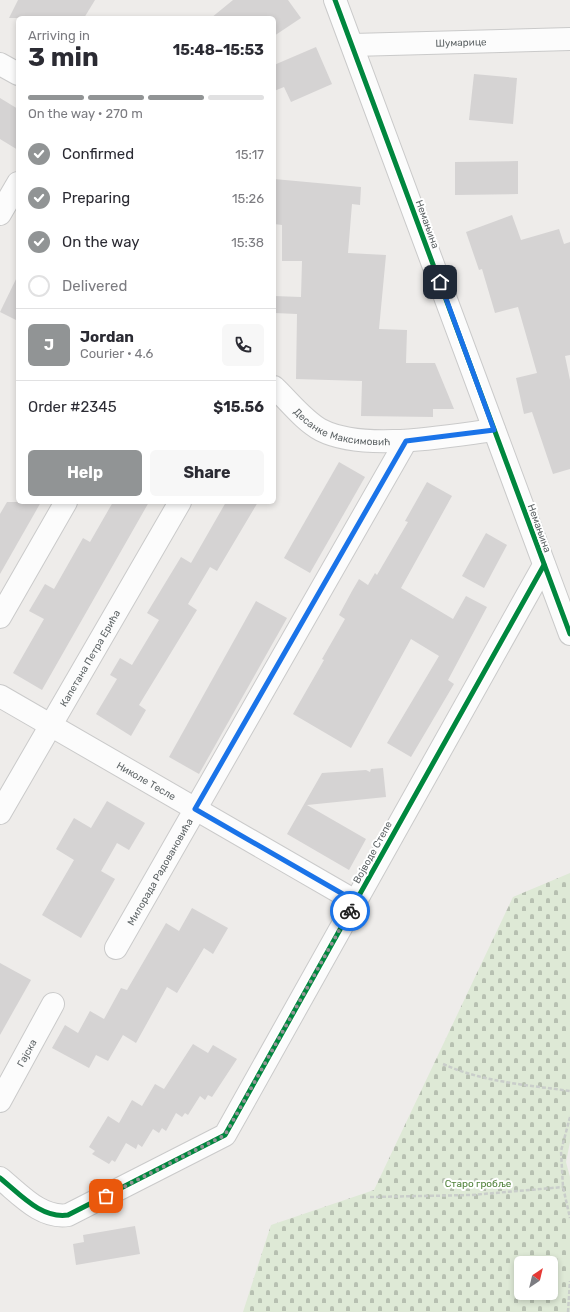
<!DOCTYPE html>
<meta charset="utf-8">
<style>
:root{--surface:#fff;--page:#f7f7f7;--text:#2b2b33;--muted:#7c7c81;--line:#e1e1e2;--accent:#919495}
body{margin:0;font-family:Rubik,sans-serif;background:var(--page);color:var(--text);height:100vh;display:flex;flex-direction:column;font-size:15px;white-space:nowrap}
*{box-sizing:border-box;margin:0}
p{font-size:13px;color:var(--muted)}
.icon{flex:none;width:22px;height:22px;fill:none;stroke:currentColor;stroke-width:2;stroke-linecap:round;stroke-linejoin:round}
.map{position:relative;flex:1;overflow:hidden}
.panel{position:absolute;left:16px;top:16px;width:260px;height:488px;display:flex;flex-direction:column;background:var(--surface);border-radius:6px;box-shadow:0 2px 6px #0003}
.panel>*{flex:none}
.needle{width:26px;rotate:35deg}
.tools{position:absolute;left:514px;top:1256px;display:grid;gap:8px}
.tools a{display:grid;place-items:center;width:44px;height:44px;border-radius:6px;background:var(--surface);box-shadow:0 2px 6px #0003;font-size:20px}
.pin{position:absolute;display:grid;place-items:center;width:34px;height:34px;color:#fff;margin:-17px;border-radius:8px;box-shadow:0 2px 6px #0006}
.courier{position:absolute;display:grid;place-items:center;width:40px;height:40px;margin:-20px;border:3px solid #1a73e8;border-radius:50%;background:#fff;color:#222;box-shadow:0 1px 5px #0007}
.overview em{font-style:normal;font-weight:700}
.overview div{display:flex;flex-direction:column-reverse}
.overview{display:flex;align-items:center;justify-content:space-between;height:68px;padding:0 12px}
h1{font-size:26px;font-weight:700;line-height:30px}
.bar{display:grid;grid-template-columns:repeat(4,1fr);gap:6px 4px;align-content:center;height:48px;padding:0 12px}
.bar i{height:5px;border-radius:3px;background:var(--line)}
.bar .current{background:var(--accent)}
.bar p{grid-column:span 4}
.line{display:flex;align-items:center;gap:10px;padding:0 12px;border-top:1px solid var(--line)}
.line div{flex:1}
.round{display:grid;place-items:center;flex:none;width:42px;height:42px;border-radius:6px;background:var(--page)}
ol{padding:0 12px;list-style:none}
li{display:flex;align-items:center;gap:12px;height:44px}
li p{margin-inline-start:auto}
li .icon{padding:4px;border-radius:50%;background:var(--accent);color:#fff;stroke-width:4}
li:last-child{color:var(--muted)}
li i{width:22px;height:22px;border:2px solid var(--line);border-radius:50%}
.cta{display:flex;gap:8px;margin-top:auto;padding:8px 12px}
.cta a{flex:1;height:46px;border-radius:6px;background:var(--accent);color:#fff;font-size:16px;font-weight:700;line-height:46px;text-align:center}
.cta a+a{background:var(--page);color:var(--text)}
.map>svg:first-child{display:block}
.cemetery{fill:url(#cemetery-stones);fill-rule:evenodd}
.building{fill:#d5d3d3}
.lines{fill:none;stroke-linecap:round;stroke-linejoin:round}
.minor-casing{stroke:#cacaca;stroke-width:24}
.path{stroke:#c9cdca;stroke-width:2.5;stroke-dasharray:4 2;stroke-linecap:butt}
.minor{stroke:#fcfcfc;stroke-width:22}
.cycleway-casing{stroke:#fff;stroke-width:8}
.cycleway{stroke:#00873e;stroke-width:5}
.done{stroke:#919495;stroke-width:4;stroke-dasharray:0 7.2}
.route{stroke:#1a73e8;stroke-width:5}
.labels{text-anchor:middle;stroke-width:4;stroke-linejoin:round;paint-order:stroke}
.street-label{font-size:10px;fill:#5f6567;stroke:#fff}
.park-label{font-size:10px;fill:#50823a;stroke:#fff}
</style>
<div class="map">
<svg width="570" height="1312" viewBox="0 0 570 1312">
<defs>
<pattern id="cemetery-stones" width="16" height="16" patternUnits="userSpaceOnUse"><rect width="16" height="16" fill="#dee9d6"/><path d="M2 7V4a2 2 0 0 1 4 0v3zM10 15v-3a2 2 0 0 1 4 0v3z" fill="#b7c0b1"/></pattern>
</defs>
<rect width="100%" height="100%" fill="#eeecea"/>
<path class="cemetery" d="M570,873V1142L566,1162L570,1177V1312H243L271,1225L374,1190L513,897ZM521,1263H551V1293H521Z"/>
<g class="building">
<polygon points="18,0 95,0 84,18 9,18"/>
<polygon points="233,0 288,0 301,18 274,36 274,18 211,18"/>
<polygon points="316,47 332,84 291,102 284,87 274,91 274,65"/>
<polygon points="474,74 517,78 513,124 469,120"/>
<polygon points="0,98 18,109 18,150 0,139"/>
<polygon points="518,161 518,194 455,195 455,162"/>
<polygon points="274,179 361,187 360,205 352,204 348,253 386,255 379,329 407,330 406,363 435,363 454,409 433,409 433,417 361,416 362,381 296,379 297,314 274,313 274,296 301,297 302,261 282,261 282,225 274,224"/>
<polygon points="512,215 521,240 559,229 564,244 570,242 570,355 565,356 570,380 570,469 553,474 532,412 524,414 516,378 537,373 518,307 495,313 482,269 479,270 466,232"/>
<polygon points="18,275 18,321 0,312"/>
<polygon points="339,462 365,477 310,573 284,558"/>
<polygon points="427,482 452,496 401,588 453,619 466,596 487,607 448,680 454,684 411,757 387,743 439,656 411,639 351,748 293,714 324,660 322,659 345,619 339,615 352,591 359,579 368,585 375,573 377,575 408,522 405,521"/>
<polygon points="7,502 41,502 0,574 0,514"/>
<polygon points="113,502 149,502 42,690 13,673 44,619 29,611 45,584 54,589 83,538 90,542"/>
<polygon points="226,502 258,502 217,571 210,567 188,604 197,610 139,705 146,710 131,736 96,714 117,679 110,675 120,658 132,665 159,620 147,613 181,557 191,563"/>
<polygon points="486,533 507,545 484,588 462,576"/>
<polygon points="256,601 287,618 199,774 169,757"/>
<polygon points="383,768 386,797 307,805 366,839 349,870 287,834 322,773 366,770 370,772 371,769"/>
<polygon points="107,801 145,823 129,850 117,843 101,871 115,879 81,938 42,915 74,860 56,849 74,818 91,828"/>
<polygon points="192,908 228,928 213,954 204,948 177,993 167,987 136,1043 123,1035 108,1061 96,1055 89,1068 52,1048 65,1025 78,1033 90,1011 104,1019 121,988 127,990 166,923 179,931"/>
<polygon points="0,963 31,980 0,1035"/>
<polygon points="193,1044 208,1053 213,1045 237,1059 212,1097 208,1095 205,1100 200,1096 188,1115 185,1113 182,1117 176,1113 166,1131 162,1128 159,1133 153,1129 142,1147 138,1144 136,1149 126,1143 115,1162 112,1160 109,1164 92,1154 95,1151 89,1147 108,1116 119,1123 132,1100 142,1106 155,1084 164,1089"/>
<polygon points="135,1226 140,1254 76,1265 73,1244 84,1242 83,1235"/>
</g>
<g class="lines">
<defs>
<g id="minor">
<polyline points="335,0 570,634"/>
<path id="s1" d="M353,45L570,39"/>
<polyline points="0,64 18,74"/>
<polyline points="0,214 18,183"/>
<path id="s2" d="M274,387C289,401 303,420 321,430C364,452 447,436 494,430"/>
<polyline points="0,617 66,502"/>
<path id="s3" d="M0,696L355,901"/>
<path id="s4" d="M0,813L180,502"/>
<path id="s5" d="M116,948L406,441"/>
<path id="s6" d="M0,1101L53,1004"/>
<path d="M0,1178C20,1194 41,1219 68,1215L225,1135L544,565"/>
</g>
</defs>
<use href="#minor" class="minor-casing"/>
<g class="path">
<path d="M443,1064C483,1082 527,1085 570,1091"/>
<polyline points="570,1117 561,1151 563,1187 570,1218"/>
<polyline points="370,1197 472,1195 563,1187"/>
<polyline points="568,1312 570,1281"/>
</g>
<use href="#minor" class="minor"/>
<defs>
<g id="cycleway">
<polyline points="335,0 570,634"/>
<path d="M0,1178C20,1194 41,1219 68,1215L225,1135L544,565"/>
</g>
</defs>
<use href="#cycleway" class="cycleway-casing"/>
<use href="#cycleway" class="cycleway"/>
</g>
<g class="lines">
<polyline class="done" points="106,1196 225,1135 350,911"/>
<polyline class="route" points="350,911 355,901 195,809 406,441 494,430 440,282"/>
</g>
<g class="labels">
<g class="street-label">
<text dy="4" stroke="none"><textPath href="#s1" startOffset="108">Шумарице</textPath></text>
<text transform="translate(428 224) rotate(70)" y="4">Немањина</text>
<text dy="4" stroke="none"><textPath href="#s2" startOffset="83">Десанке Максимовић</textPath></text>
<text transform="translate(540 528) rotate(70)" y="4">Немањина</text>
<text dy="4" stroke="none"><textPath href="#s4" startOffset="179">Капетана Петра Ерића</textPath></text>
<text dy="4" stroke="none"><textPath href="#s3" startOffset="169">Николе Тесле</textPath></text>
<text transform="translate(372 852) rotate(-61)" y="4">Војводе Степе</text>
<text dy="4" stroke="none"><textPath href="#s5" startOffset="88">Милорада Радовановића</textPath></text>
<text dy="4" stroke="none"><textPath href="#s6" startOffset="55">Гајска</textPath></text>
</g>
<g class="park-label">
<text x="478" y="1187">Старо гробље</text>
</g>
</g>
</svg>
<div class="tools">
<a><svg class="needle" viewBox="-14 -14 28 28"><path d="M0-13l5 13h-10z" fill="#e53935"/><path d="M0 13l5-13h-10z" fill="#7c7c81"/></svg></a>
</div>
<div class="pin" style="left:106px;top:1196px;background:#ea580c"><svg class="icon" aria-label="bag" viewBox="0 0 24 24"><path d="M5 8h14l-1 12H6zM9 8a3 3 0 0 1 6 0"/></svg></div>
<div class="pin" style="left:440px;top:282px;background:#1f2937"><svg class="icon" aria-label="home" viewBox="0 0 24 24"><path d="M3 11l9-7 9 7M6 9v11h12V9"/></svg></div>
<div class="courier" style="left:350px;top:911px"><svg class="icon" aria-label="bike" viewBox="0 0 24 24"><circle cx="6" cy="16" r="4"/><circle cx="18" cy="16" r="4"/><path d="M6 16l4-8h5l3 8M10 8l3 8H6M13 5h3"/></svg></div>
<section class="panel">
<div class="overview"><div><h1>3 min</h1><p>Arriving in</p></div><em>15:48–15:53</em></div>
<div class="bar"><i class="current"></i><i class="current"></i><i class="current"></i><i></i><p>On the way · 270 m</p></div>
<ol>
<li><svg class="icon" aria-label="check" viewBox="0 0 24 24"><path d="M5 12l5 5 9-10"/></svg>Confirmed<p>15:17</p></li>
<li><svg class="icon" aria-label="check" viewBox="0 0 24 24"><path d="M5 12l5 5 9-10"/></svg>Preparing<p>15:26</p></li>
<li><svg class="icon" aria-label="check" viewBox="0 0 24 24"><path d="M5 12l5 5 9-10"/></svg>On the way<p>15:38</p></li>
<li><i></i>Delivered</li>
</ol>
<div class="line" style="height:72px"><b class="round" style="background:var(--accent);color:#fff">J</b><div><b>Jordan</b><p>Courier · 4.6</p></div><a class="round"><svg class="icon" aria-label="phone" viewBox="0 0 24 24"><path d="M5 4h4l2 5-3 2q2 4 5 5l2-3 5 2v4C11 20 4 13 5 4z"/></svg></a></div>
<div class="line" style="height:52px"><div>Order #2345</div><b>$15.56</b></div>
<div class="cta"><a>Help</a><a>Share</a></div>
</section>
</div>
